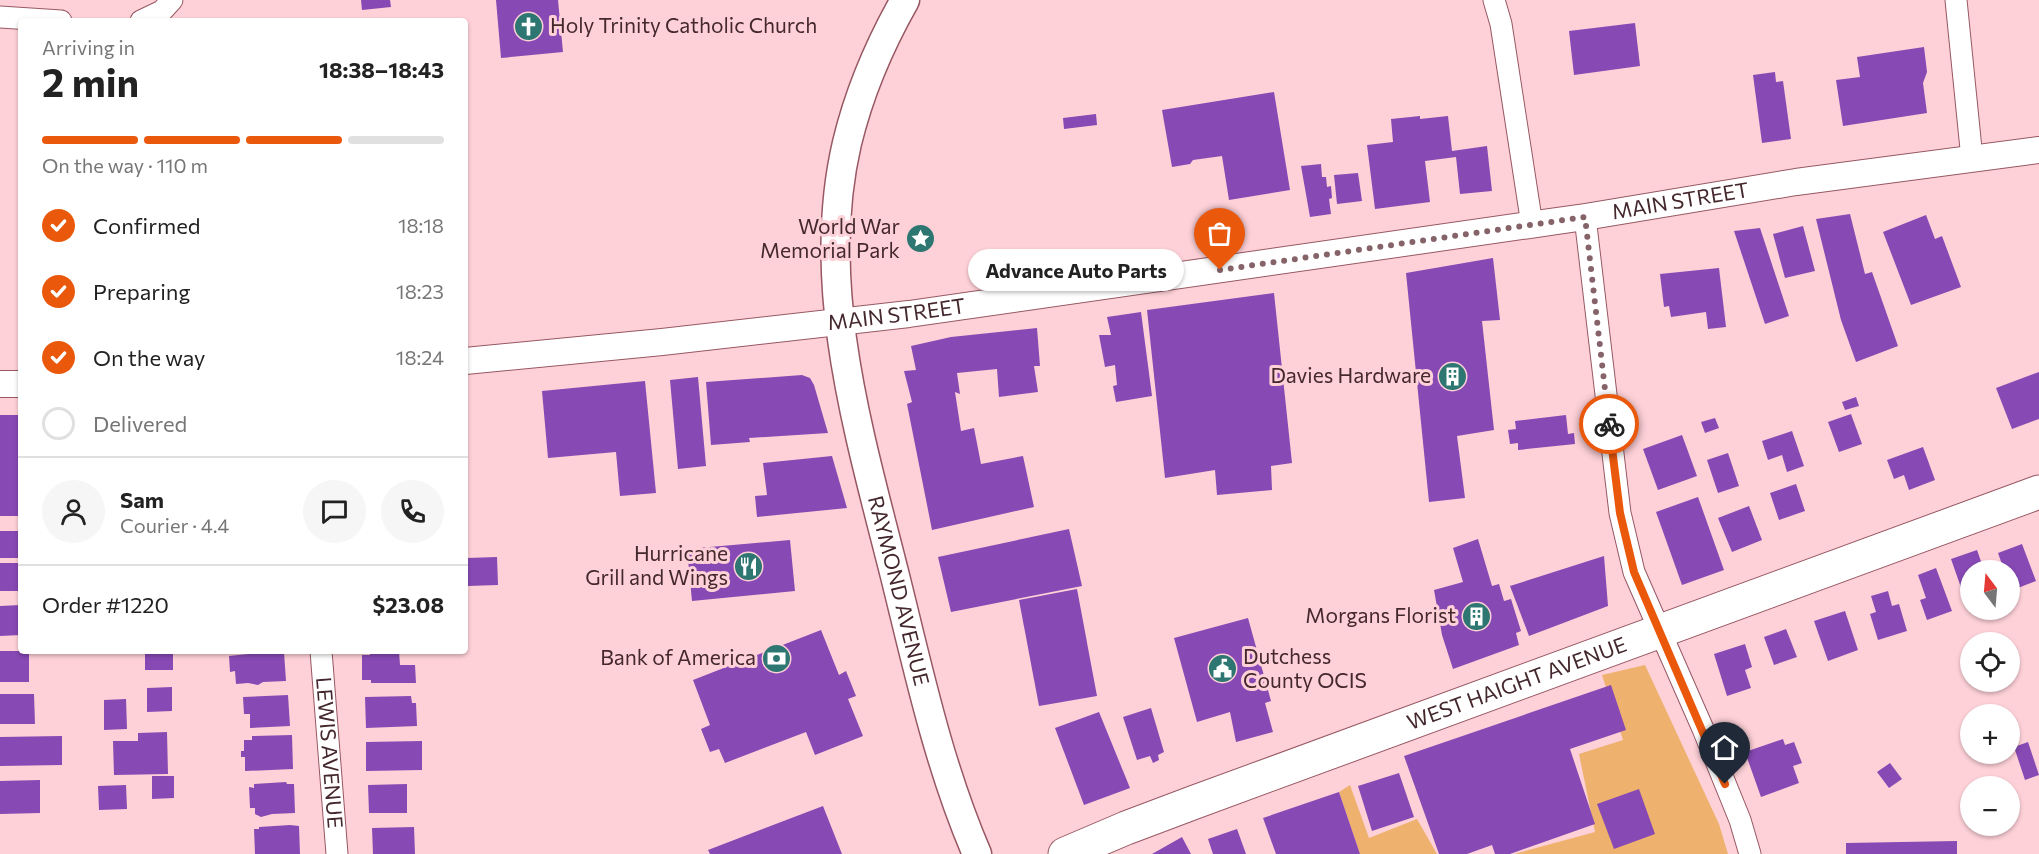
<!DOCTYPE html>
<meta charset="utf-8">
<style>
:root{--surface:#fff;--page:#f6f6f6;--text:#222;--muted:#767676;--line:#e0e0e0;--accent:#ea580c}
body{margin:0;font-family:Commissioner,sans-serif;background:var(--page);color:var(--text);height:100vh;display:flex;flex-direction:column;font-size:22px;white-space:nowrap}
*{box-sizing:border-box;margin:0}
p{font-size:20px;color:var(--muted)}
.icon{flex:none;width:33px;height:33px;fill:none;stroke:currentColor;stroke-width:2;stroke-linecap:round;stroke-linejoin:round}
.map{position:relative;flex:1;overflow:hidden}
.details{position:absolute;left:18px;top:18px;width:450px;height:636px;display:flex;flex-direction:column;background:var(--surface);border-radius:6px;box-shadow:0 2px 4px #0004}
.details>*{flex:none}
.needle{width:39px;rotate:344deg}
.buttons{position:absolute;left:1960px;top:560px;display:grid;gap:12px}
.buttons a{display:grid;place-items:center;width:60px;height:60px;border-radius:50%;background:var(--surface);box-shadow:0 2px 4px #0004;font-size:30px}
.pin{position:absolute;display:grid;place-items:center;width:51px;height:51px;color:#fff;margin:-62px -26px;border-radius:50% 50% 50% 0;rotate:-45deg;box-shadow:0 0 6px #0007}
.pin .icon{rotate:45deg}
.courier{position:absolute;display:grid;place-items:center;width:60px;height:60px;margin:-30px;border:4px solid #ea580c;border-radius:50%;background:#fff;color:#222;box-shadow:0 2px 8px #0007}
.bubble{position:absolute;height:42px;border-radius:21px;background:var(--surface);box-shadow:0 2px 4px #0004;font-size:20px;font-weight:700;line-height:42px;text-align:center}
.headline em{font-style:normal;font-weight:700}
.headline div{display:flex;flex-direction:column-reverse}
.headline{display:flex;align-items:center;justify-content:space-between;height:102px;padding:0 24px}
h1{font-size:39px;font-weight:700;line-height:45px}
.bar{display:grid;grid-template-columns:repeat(4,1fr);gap:9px 6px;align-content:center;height:72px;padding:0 24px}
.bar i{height:8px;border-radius:4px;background:var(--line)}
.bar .active{background:var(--accent)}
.bar p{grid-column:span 4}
.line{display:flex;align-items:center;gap:15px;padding:0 24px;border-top:2px solid var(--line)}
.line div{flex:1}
.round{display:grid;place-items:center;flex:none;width:63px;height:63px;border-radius:32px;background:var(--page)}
ol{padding:0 24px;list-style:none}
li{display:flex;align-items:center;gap:18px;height:66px}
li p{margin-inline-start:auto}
li .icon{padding:6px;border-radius:50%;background:var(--accent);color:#fff;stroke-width:4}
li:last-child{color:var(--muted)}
li i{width:33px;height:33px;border:3px solid var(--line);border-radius:50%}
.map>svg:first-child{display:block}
.green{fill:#eeb26e}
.building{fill:#8749b4}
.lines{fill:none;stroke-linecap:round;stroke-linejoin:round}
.minor-casing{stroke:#975863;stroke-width:23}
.tertiary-casing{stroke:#975863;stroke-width:28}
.secondary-casing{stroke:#975863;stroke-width:31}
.trunk-casing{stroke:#975863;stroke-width:35}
.minor{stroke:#fff;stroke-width:21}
.tertiary{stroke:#fff;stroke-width:26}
.secondary{stroke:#fff;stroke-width:28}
.trunk{stroke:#fff;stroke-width:33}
.done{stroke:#856369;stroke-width:6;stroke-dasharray:0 10.8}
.route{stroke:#ea580c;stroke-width:8}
.labels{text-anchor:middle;stroke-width:6;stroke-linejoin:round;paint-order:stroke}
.poi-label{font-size:21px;fill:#44282d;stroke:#fed1d8;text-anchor:end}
.street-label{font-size:21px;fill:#44282d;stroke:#fed1d8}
</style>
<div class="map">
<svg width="2039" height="854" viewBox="0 0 2039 854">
<rect width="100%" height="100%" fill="#fed1d8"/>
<g class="green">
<polygon points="1645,665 1719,824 1728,854 1514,854 1595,832 1579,754 1623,740 1602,675"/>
<polygon points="1350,785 1369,838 1417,819 1437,854 1360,854 1339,792"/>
</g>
<g class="building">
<polygon points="361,0 390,0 391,7 362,10"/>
<polygon points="496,0 558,0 563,52 501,58"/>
<polygon points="1635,23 1640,66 1574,75 1569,31"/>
<polygon points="1924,47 1927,72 1923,83 1927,113 1843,126 1836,80 1860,77 1857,57"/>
<polygon points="1775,72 1776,82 1783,81 1791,139 1762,143 1753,75"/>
<polygon points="1274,92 1290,190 1229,200 1222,156 1193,160 1190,164 1172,167 1162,110"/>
<polygon points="1096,114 1097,125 1064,129 1063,118"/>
<polygon points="1420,116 1420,119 1448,116 1452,151 1487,146 1492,191 1460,194 1456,157 1425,161 1430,202 1375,209 1367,145 1393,142 1391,119"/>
<polygon points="1321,164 1322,177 1326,177 1327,187 1331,186 1332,198 1329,199 1331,214 1310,217 1301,166"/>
<polygon points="1358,173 1362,201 1337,204 1334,175"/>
<polygon points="1850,214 1865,274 1872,272 1898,346 1856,362 1841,320 1816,219"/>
<polygon points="1926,215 1935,239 1942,236 1961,287 1911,305 1883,232"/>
<polygon points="1803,226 1815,271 1785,278 1773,234"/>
<polygon points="1760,228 1789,316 1765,324 1734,231"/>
<polygon points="1493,258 1500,320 1482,321 1494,430 1457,436 1465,498 1429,502 1406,273"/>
<polygon points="1719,268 1726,327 1708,329 1706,312 1671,317 1669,306 1664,307 1660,274"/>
<polygon points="1274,293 1292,463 1271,466 1272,490 1217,495 1215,470 1165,478 1147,310"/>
<polygon points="1141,312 1152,396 1116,402 1113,386 1117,385 1115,365 1105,367 1099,335 1111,335 1107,317"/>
<polygon points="1037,328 1040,366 1034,366 1038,392 999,397 997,369 957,373 960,394 955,392 961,431 974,428 981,464 1023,456 1034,507 932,530 907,404 912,402 904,371 916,370 911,346 951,337"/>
<polygon points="2039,372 2039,419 2012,429 1996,388"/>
<polygon points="802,375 810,378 814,385 828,433 749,438 750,442 711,445 706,382"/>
<polygon points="698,377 706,466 678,469 670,380"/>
<polygon points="645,381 656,493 620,496 616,452 548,458 542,391"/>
<polygon points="1856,397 1859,406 1845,410 1842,402"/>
<polygon points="1851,414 1862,444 1839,452 1828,422"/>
<rect x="0" y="415" width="21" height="101"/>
<polygon points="1566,415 1568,434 1574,433 1575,444 1518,450 1518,443 1510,444 1508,430 1516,429 1515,421"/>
<polygon points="1715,418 1719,428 1705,433 1701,422"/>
<polygon points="1792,431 1804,466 1787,472 1782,455 1768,460 1762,441"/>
<polygon points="1682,435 1697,476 1658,490 1643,449"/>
<polygon points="1923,447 1935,480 1909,490 1904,475 1894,479 1887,460"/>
<polygon points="1728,453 1739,486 1718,493 1707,460"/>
<polygon points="832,456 847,508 757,517 755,496 767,495 763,463"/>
<polygon points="1796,484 1805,511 1779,520 1770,493"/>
<polygon points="1698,497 1724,570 1682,585 1656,512"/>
<polygon points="1749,506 1762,540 1732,552 1718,518"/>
<polygon points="1069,529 1082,586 951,612 938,557"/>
<rect x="0" y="531" width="21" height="27"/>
<polygon points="1478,539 1492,586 1499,584 1504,601 1511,599 1521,631 1516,633 1519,645 1453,669 1442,635 1434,590 1463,582 1453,548"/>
<polygon points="790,540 795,591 692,601 687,549"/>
<polygon points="2022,544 2036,581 2010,591 2010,570 2004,570 1998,553"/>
<polygon points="1977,550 1984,570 1971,570 1971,597 1965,599 1951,559"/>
<polygon points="1604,556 1608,606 1529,636 1510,586"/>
<polygon points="497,557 498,585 468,586 467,558"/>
<rect x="0" y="563" width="21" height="28"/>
<polygon points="1936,568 1952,611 1927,620 1920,600 1926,598 1918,575"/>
<polygon points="1077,589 1097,696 1039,706 1019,600"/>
<polygon points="1888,591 1892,606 1899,604 1907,631 1878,640 1870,614 1876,612 1871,596"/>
<polygon points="21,605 21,635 0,636 0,606"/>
<polygon points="1845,611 1858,650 1828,661 1814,621"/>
<polygon points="1248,618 1271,701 1265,703 1273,732 1236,742 1230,712 1197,722 1174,638"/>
<polygon points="1786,629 1797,657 1774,665 1764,637"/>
<polygon points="821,630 839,675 846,671 856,696 848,699 863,736 815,755 806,732 725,763 719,749 710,752 701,729 710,725 693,680"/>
<polygon points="1745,644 1752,667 1745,670 1751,688 1727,696 1714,654"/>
<rect x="0" y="651" width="29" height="31"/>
<rect x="145" y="651" width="28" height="19"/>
<polygon points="277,651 277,653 284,652 286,681 263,682 258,685 248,683 236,684 235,671 230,672 229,656"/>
<polygon points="399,651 400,665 415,665 416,683 371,683 371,680 362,680 362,655 370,655 370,652"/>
<polygon points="1611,685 1626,730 1570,749 1595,824 1510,854 1495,854 1492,845 1467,854 1439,854 1404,756"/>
<polygon points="172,687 172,711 147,712 147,688"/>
<polygon points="0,694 34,694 35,724 0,724"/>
<polygon points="288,695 290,726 250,728 250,714 244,714 243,697"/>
<polygon points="411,696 412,703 416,703 417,726 366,728 365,697"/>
<polygon points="126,699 127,729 104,730 104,700"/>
<polygon points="1151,708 1164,752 1158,755 1159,760 1153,763 1150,756 1137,760 1123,717"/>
<polygon points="1099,712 1130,788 1084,805 1055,728"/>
<polygon points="167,732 168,774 114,775 113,741 138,741 138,733"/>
<polygon points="292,735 293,769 245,771 245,757 241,757 241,751 244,751 244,740 252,740 252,736"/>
<polygon points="62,736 62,765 0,766 0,737"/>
<polygon points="1783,739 1785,745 1794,742 1802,763 1793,766 1799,783 1761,797 1745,752"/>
<polygon points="422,741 422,770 366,771 366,742"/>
<polygon points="2028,742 2039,775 2025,780 2014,747"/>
<polygon points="1890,763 1902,779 1889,788 1877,772"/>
<polygon points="1399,773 1414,817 1372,831 1358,786"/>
<polygon points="152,776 174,776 174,798 152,799"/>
<polygon points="40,780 40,813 0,814 0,781"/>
<polygon points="286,782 287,784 294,784 295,813 272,814 261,817 255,814 255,808 250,808 249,787 254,788 254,784"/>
<polygon points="407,784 407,813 369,813 368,785"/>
<polygon points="126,785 127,809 99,810 98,786"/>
<polygon points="1639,789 1655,834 1614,849 1597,804"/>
<polygon points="1339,792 1360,854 1276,854 1263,818"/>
<polygon points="823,806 842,854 710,854 708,850"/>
<polygon points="290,825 299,826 300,854 255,854 254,829 259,829 259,827"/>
<polygon points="414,827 415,854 373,854 372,828"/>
<polygon points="1237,829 1246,854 1213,854 1208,839"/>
<polygon points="1182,837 1191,854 1152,854"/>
<polygon points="1957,841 1957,854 1846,854 1846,843"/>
</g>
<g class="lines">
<defs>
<g id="minor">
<polyline points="1494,0 1501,24 1532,225"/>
<polyline points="1956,0 1972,159"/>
<polyline points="0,17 61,21"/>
<polyline points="141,21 162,11 172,0"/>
<polyline points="1585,217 1620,513 1634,572 1703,729 1740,820 1750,854"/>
<path id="s1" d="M321,651L337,854"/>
</g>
<g id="tertiary">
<path id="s2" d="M465,361L662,342L909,314L1585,217L1796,182L2039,150"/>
<polyline points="0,384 21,384"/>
</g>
<g id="secondary">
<path id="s3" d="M905,0C880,44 859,93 847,143C813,287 861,440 896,580C919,673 939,766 977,854"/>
</g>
<g id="trunk">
<path id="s4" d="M1065,854L1126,828L1195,802L2039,492"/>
</g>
</defs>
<use href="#minor" class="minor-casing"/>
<use href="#tertiary" class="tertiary-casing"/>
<use href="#secondary" class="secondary-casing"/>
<use href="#trunk" class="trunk-casing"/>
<use href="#minor" class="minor"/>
<use href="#tertiary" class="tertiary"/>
<use href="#secondary" class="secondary"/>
<use href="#trunk" class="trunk"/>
</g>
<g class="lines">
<polyline class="done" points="1220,270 1585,217 1609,424"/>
<polyline class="route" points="1609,424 1620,513 1634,572 1725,784"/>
</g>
<defs>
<symbol id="church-disc" viewBox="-11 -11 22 22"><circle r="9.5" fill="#2e7671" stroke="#fed1d8"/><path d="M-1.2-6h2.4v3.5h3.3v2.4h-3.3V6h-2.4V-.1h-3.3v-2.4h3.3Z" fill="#fff"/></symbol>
<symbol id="sight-disc" viewBox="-11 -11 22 22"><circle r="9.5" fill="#2e7671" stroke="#fed1d8"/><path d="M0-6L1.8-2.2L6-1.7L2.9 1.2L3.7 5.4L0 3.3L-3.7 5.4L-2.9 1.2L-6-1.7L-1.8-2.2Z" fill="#fff"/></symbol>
<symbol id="building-disc" viewBox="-11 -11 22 22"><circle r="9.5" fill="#2e7671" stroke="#fed1d8"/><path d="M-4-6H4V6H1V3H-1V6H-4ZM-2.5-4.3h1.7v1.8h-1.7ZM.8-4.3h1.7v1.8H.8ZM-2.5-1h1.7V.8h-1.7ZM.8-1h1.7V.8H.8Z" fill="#fff"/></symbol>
<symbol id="restaurant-disc" viewBox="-11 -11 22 22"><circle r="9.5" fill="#2e7671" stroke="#fed1d8"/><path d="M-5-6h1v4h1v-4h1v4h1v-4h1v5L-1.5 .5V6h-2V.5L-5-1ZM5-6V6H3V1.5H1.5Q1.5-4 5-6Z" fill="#fff"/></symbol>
<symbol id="bank-disc" viewBox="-11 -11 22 22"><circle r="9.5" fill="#2e7671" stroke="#fed1d8"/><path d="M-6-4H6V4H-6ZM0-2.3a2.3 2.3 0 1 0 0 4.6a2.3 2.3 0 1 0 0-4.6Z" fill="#fff"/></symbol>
<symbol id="civic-disc" viewBox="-11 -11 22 22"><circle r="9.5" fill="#2e7671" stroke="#fed1d8"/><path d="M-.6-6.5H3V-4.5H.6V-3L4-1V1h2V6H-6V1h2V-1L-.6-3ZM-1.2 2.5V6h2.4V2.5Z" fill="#fff"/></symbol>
</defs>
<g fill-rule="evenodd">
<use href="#church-disc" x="512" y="10" width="33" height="33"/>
<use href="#sight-disc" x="904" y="222" width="33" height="33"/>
<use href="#building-disc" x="1436" y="360" width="33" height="33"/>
<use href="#restaurant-disc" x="732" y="550" width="33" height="33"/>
<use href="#building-disc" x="1460" y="600" width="33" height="33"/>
<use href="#bank-disc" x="760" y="642" width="33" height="33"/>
<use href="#civic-disc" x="1206" y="652" width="33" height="33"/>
</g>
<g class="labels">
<g class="poi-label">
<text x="550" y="33" text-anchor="start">Holy Trinity Catholic Church</text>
<text x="900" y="234">World War<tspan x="900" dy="24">Memorial Park</tspan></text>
<text x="1431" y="383">Davies Hardware</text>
<text x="728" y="561">Hurricane<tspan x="728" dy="24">Grill and Wings</tspan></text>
<text x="1456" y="623">Morgans Florist</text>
<text x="1243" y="664" text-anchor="start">Dutchess<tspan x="1243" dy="24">County OCIS</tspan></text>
<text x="756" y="665">Bank of America</text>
</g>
<g class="street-label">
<text dy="7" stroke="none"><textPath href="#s2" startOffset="1226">MAIN STREET</textPath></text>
<text dy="7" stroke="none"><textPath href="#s2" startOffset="434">MAIN STREET</textPath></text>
<text dy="7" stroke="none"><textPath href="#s3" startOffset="610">RAYMOND AVENUE</textPath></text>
<text dy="7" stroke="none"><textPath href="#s4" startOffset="483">WEST HAIGHT AVENUE</textPath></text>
<text dy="7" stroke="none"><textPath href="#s1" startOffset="102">LEWIS AVENUE</textPath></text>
</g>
</g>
</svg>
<div class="buttons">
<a><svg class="needle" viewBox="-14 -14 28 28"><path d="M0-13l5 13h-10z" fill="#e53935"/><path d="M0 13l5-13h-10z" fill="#767676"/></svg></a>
<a><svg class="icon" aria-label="locate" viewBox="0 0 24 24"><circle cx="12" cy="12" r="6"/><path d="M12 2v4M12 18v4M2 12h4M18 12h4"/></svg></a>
<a>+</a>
<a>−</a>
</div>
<div class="pin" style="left:1220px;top:270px;background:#ea580c"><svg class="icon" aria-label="bag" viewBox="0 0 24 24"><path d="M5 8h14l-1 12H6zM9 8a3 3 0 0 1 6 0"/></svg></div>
<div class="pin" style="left:1725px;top:784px;background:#1f2937"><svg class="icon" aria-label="home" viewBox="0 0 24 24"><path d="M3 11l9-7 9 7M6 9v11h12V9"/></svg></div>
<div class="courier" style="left:1609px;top:424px"><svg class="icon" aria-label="bike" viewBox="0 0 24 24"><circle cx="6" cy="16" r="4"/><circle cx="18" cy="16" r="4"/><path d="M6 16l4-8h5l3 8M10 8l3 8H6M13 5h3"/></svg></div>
<div class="bubble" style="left:968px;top:249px;width:216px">Advance Auto Parts</div>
<section class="details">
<div class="headline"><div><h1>2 min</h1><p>Arriving in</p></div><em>18:38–18:43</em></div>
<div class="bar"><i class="active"></i><i class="active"></i><i class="active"></i><i></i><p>On the way · 110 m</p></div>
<ol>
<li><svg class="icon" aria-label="check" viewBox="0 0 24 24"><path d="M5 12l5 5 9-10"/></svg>Confirmed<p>18:18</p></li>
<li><svg class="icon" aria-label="check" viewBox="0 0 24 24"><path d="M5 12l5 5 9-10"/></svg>Preparing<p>18:23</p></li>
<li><svg class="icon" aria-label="check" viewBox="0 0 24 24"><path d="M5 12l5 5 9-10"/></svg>On the way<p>18:24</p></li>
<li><i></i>Delivered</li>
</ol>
<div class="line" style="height:108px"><a class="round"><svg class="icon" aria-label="person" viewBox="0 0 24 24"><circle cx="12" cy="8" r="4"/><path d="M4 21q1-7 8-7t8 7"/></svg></a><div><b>Sam</b><p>Courier · 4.4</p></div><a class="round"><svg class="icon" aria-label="chat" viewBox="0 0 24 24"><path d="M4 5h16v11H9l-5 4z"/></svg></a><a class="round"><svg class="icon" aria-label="phone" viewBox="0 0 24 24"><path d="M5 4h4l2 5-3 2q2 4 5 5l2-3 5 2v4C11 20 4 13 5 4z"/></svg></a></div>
<div class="line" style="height:78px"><div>Order #1220</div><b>$23.08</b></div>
</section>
</div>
